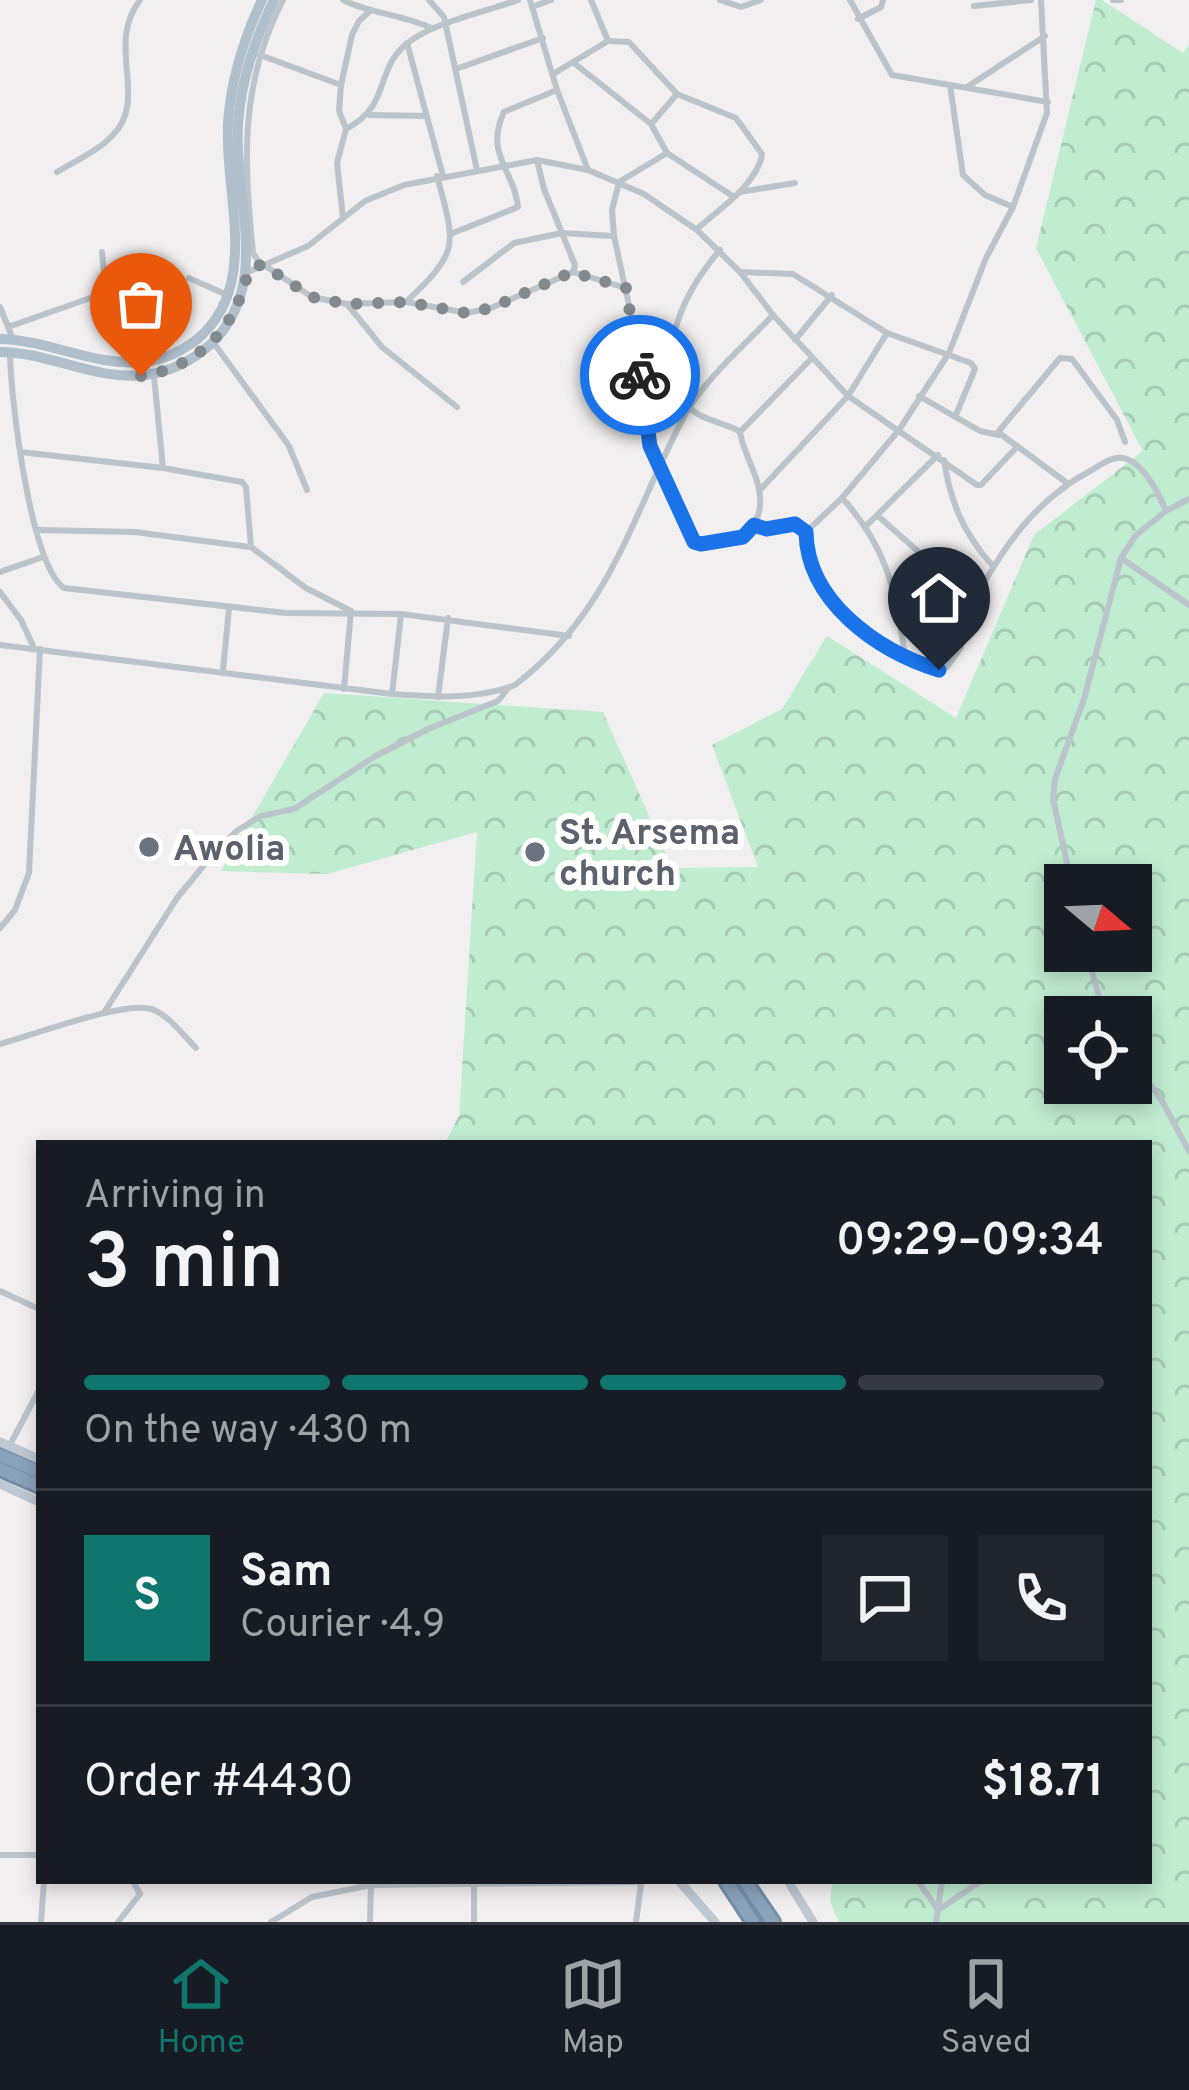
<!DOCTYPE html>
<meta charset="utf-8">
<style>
:root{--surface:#171b24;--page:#20242c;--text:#f1f3f6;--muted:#9ea1a6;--line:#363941;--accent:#0f766e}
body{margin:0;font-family:Overpass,sans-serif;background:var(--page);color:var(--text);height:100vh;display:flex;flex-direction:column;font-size:45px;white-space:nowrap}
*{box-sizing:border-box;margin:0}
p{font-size:39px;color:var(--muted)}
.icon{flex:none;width:66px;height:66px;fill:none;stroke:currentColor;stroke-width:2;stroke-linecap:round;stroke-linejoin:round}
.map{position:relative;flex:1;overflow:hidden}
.side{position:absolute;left:36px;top:1140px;width:1116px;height:744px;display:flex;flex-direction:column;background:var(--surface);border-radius:0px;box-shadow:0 6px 18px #0003}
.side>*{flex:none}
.needle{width:78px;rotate:109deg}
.controls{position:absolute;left:1044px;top:864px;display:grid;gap:24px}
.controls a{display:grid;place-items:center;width:108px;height:108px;border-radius:0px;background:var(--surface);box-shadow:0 6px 18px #0003;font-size:60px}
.pin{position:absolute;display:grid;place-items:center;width:102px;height:102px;color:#fff;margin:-123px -51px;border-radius:50% 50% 50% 0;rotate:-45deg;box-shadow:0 0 12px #0007}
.pin .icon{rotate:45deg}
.courier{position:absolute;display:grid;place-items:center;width:120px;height:120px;margin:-60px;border:9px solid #1a73e8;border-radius:50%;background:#fff;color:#222;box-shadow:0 3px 15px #0007}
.overview em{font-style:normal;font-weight:600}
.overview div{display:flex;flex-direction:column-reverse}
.overview{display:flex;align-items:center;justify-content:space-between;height:204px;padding:0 48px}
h1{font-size:78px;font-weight:600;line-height:90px}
.bar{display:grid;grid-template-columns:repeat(4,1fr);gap:18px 12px;align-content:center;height:144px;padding:0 48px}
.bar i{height:15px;border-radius:9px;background:var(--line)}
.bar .active{background:var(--accent)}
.bar p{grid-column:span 4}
.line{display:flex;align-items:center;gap:30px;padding:0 48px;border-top:3px solid var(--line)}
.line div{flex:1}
.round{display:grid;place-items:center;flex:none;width:126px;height:126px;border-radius:0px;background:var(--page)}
.tabs{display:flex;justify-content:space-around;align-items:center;height:168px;border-top:3px solid var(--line);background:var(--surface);font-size:33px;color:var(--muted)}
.tabs a{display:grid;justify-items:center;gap:6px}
.tabs .active{color:var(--accent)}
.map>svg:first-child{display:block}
.forest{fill:url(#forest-crowns);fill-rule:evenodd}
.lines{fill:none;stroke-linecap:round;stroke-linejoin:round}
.highway-casing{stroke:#758ea6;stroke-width:18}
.street{stroke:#bbc4cb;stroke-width:6}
.secondary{stroke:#bec8d2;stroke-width:9}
.primary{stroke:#b0bfcc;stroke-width:10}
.highway{stroke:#8aa3bb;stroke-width:12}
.done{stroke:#838a8f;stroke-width:12;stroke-dasharray:0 21.6}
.route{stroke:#1a73e8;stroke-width:15}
.worship-dot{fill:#6b7280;stroke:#fff;stroke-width:4.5}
.labels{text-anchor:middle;stroke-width:12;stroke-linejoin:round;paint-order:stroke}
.worship-label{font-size:36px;font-weight:bold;fill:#5b616d;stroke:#fff;text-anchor:start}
</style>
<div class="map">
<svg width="1189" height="1922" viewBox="0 0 1189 1922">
<defs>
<pattern id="forest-crowns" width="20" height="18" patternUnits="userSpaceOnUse" patternTransform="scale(3)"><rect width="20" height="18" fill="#c0ecd0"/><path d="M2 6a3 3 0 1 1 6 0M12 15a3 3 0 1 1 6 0" fill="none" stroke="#a6ccb5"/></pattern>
</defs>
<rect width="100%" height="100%" fill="#f1efef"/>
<path class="forest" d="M1096,0H1102L1183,53L1189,44V1922H839L830,1902L832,1881H1149V1143H445L459,1116L477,832L327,874L221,871L324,693L603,712L672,868L758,867L712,745L782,709L827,636L956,718L1034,535L1143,451L1036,248ZM1065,885H1131V951H1065ZM1065,1017H1131V1083H1065Z"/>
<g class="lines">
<defs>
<g id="highway">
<polyline points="0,1455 39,1472"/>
<polyline points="0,1469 39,1486"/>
<polyline points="726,1881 753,1922"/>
<polyline points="745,1881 773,1922"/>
</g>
</defs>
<use href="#highway" class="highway-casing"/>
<g class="street">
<path d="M343,0C371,14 402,14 431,28"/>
<polyline points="429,0 444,17 477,170"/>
<polyline points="530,0 557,90 588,170"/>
<polyline points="720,0 741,7 761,0"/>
<polyline points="850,0 892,75 1048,102"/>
<polyline points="1113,0 1121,0"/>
<polyline points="974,6 1031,0"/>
<polyline points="532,7 551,0"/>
<polyline points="858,19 881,7 883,0"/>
<path d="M608,41L629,42L677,94L736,118L762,154C758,184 718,210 697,229"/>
<polyline points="407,43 443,176"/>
<polyline points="260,55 341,85"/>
<polyline points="574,63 651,124 667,153 734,197"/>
<polyline points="456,69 543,38"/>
<polyline points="553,74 608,41 591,0"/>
<polyline points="950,85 963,175 985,195 1013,207"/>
<polyline points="967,87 1045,36"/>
<polyline points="370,115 426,116"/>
<polyline points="652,123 677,94"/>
<path d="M346,129C391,105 374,74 404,46C429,23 485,12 518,0"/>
<path d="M667,153L619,182L612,210L614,236L635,333L648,438L697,544C733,542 767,535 759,489C755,469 743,452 740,432L812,358"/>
<path d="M57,172C75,161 98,151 113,135C149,98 105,45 140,0"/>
<polyline points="740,192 795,183"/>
<polyline points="343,218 337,163 346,129 339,111 341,85 352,35 359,21 370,11"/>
<path d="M453,233L518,207C514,169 484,155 504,112L557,90"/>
<path d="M720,250C687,288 648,359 688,406C700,420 723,422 739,431"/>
<path d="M253,253L258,261L312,297L347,304L406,302C460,251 456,246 437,176"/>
<path d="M253,253C244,160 239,86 283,0"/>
<polyline points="248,272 308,246 365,201 404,185 537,160 588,170 644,194 697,230 740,272 773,315 848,396 977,485 981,485 1017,447"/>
<polyline points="573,272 626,288"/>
<polyline points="740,272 793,274 887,333 971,363 975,369 955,417"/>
<polyline points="189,278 225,294"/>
<polyline points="463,282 514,243 562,233 613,236"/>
<polyline points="406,302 467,313 491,308 573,272 575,265 544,189 537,160"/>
<polyline points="347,304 382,347 457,407"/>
<polyline points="0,307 13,339"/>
<polyline points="8,327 96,296 105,284 102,252"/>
<polyline points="795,340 832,295"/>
<polyline points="213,342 289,446 307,490"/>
<path d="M10,355C11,399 30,564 64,588L286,613L401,614L569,636"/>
<polyline points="154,376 163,468"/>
<polyline points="919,396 980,431 999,435"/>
<polyline points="20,452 163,468 242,482 246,487 251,547 306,588 351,611 344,689"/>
<path d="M944,460C950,501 964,535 993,566"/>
<polyline points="1067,483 998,432 1060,358 1072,359 1117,420 1125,442"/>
<polyline points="759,491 848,396 887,333"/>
<path d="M842,498C888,548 895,590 905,656"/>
<path d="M878,516L929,561L969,609C1001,551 1032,501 1092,470C1102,464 1115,454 1127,459C1146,467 1158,493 1166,511"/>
<polyline points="754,525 770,529 791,522 806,532"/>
<polyline points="867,525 938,455"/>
<polyline points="38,530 135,532 250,547"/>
<polyline points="1121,558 1189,605"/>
<polyline points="0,572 43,557"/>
<polyline points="0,592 21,620 34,648"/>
<path d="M969,609L961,647L947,667L939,670C878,652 807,602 806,532L842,498L899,430L949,353L986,258L1013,207L1047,113L1041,0"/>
<path d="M0,645L392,694C432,697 478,700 515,685C614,608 630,517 686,413C704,380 747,343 773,315"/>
<polyline points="223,670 229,608"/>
<polyline points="392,694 401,615"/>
<polyline points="438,697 448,618"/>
<polyline points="1072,885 1053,799 1055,779 1084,699 1121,558 1136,535 1166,511 1189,499"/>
<polyline points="0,928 15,910 29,873 40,649"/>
<polyline points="1086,951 1105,1017"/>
<polyline points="105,1011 177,898 219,847 238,830 261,816 294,809 374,757 428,729 498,701 506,691"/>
<path d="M0,1044C31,1036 130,998 154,1010C170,1017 184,1036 196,1048"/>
<polyline points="1131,1058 1162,1101 1189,1151"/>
<polyline points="0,1291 39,1309"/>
<polyline points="10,1445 39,1390"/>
<polyline points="0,1855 39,1855"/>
<polyline points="918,1881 938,1910 981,1881"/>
<polyline points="474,1885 474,1922"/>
<polyline points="41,1922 44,1881"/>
<polyline points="118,1922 140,1894 134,1883"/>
<polyline points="271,1922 312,1897 371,1885 641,1882"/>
<polyline points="370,1922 371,1885"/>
<polyline points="636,1922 641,1884"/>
<polyline points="936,1922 942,1881"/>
</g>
<g class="secondary">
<polyline points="0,1442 39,1459"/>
<polyline points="0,1484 39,1502"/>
<polyline points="679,1881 715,1922"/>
<polyline points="788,1881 813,1922"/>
</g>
<g class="primary">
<path d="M0,339C49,340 95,367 145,362C163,360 180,352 195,341C262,288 224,195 228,123C231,80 243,40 262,0"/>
<path d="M0,352C49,352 96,381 145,375C170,372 192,361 211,344C273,284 233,199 238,124C241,80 255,39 274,0"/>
</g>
<use href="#highway" class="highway"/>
</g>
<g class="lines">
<path class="done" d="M141,376C199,367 235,329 248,272L262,264L312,297L347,304L406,302L467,313L491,308L572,272L626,288L640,375"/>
<path class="route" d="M640,375L650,446L694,542L701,544L743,537L754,525L766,529L795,524L806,532C807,602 878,651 939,670"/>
</g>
<g class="worship-dot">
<circle cx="149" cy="847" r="12"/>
<circle cx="535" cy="852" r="12"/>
</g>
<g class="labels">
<g class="worship-label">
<text x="559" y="844">St. Arsema<tspan x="559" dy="41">church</tspan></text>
<text x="173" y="860">Awolia</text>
</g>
</g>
</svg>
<div class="controls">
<a><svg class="needle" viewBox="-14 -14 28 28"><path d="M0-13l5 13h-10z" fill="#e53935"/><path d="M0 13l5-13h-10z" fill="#9ea1a6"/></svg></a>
<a><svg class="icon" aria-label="locate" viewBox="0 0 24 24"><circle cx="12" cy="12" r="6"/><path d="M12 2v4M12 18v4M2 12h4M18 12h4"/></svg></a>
</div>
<div class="pin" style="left:141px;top:376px;background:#ea580c"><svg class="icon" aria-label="bag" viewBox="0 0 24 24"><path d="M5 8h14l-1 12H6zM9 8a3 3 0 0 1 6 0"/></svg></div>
<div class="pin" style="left:939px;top:670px;background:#1f2937"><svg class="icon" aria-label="home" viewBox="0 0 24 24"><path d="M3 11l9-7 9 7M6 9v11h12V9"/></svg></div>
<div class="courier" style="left:640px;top:375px"><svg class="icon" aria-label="bike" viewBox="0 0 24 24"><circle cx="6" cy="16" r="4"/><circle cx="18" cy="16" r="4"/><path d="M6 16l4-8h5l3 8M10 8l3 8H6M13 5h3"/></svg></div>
<section class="side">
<div class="overview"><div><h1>3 min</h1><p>Arriving in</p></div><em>09:29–09:34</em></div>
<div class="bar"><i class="active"></i><i class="active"></i><i class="active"></i><i></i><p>On the way · 430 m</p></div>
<div class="line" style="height:216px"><b class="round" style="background:var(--accent);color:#fff">S</b><div><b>Sam</b><p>Courier · 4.9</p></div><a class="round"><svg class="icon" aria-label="chat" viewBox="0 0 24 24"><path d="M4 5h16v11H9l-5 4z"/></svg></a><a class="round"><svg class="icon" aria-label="phone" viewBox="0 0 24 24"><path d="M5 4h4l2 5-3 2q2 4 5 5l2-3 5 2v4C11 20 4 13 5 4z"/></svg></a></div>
<div class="line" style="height:156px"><div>Order #4430</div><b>$18.71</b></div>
</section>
</div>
<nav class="tabs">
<a class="active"><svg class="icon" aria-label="home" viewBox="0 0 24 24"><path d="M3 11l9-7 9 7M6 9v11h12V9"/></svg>Home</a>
<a><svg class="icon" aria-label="map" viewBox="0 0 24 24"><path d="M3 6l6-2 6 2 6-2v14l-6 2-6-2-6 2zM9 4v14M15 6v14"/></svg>Map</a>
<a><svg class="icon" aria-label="saved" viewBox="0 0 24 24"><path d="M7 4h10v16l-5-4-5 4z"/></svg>Saved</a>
</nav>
